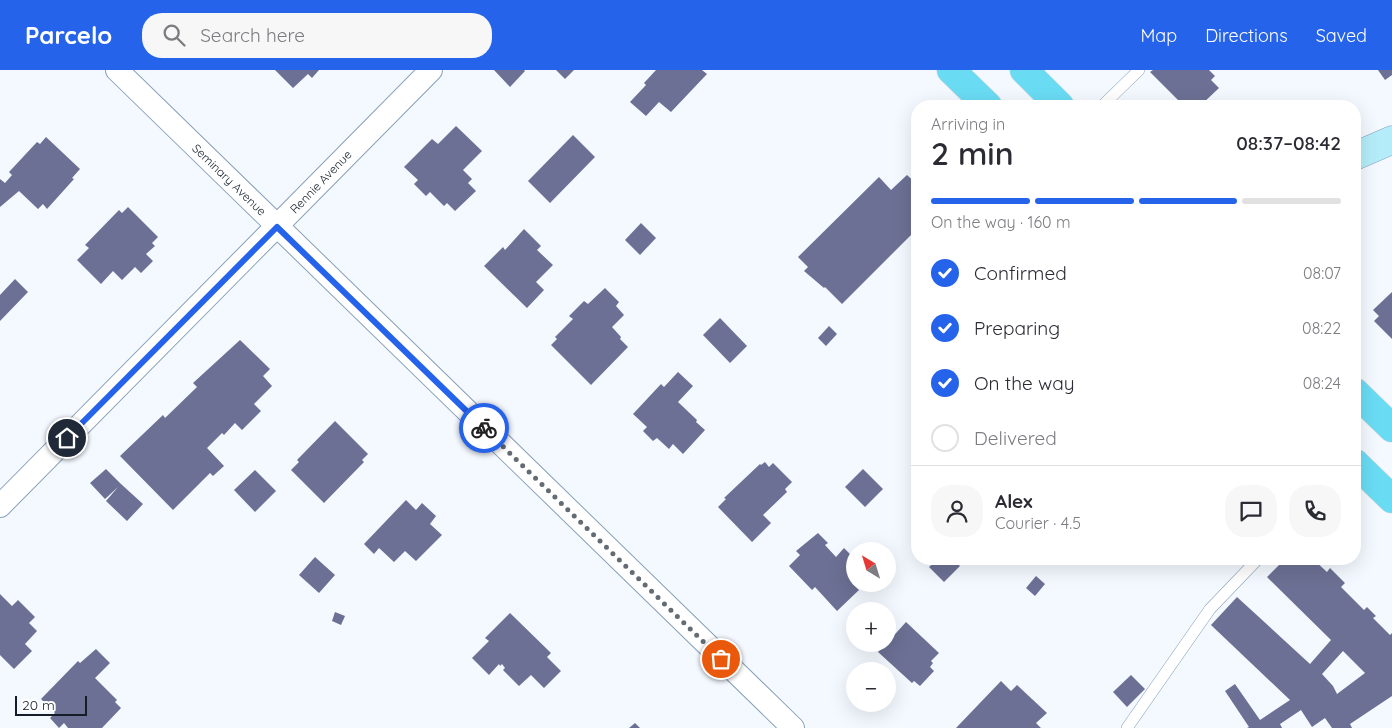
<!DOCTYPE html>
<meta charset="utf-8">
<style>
:root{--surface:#fff;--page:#f7f7f7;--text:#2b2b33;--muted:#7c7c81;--line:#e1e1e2;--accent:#2563eb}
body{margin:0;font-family:Quicksand,sans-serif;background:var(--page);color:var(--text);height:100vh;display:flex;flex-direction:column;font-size:19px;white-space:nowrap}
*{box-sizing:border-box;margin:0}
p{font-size:16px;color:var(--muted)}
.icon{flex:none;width:28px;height:28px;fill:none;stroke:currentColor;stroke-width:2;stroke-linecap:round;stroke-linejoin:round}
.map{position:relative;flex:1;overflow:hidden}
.panel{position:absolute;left:911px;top:30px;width:450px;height:465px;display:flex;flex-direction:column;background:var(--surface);border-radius:20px;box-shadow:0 5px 20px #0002}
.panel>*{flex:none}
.needle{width:32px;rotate:322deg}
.buttons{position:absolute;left:846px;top:472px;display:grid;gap:10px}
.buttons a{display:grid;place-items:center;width:50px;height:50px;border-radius:50%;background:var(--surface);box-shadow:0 5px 20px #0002;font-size:25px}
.scale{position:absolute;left:15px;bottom:12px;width:72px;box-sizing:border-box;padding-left:5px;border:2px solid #151e28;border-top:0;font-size:14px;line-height:18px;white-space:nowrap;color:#151e28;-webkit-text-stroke:4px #fff;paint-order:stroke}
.pin{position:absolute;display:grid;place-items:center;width:42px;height:42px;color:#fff;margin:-21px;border:2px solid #fff;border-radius:50%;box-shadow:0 1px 5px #0007}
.courier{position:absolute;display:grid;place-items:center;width:50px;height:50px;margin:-25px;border:4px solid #2563eb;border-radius:50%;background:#fff;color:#222;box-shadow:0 1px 6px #0007}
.summary em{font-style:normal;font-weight:600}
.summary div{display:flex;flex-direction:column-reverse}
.summary{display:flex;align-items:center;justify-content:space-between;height:85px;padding:0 20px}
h1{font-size:32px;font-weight:600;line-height:38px}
.bar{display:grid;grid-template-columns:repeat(4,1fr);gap:8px 5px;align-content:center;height:60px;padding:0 20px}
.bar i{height:6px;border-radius:4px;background:var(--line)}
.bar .current{background:var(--accent)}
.bar p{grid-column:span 4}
.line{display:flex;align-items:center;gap:12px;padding:0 20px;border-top:1px solid var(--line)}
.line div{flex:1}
.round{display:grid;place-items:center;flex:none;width:52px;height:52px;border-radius:20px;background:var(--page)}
ol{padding:0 20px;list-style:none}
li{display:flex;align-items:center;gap:15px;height:55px}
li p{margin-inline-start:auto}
li .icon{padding:5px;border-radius:50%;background:var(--accent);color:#fff;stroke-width:4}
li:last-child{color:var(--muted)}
li i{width:28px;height:28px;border:2px solid var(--line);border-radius:50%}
header{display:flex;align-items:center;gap:30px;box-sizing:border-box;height:70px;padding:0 25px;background:var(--accent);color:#fff}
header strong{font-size:24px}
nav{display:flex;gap:28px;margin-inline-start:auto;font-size:18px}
.search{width:350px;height:45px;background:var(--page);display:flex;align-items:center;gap:12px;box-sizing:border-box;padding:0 18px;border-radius:20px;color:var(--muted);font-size:19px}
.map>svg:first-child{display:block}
.building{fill:#6c7094;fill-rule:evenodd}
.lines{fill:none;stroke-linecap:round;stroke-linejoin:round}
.lane-casing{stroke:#87a0b9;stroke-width:12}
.street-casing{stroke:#87a0b9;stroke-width:24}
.secondary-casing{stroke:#87a0b9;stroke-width:29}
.primary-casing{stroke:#d5d6d8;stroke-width:29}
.lane{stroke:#fff;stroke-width:11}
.street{stroke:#fff;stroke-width:22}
.secondary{stroke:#b4edf9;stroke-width:28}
.primary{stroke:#69dcf4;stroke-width:28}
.done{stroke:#636b73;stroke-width:5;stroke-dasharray:0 9}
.route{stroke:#2563eb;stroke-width:6}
.labels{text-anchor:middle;stroke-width:4;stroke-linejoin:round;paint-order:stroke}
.street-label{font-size:12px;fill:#151e28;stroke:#fff}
</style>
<header>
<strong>Parcelo</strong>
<div class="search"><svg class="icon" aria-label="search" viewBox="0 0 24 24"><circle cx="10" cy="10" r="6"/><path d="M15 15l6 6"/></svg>Search here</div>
<nav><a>Map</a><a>Directions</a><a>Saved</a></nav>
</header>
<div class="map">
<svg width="1392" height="658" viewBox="0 0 1392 658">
<rect width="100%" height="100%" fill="#f4f9ff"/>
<g class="building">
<polygon points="275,0 319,0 312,8 308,4 293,18"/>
<polygon points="494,0 524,0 525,1 510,17"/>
<polygon points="556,0 574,0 565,9"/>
<polygon points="656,0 702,0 707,4 671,42 659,32 646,46 630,32 646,15 644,13"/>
<polygon points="1153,0 1209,0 1215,6 1211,10 1219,18 1200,36 1184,36 1150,2"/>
<polygon points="1378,0 1392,0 1392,5 1385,10"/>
<polygon points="456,56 482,81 463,100 472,109 468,113 476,121 455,141 447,133 444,136 430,122 426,126 414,114 418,110 404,97 432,69 438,74"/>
<polygon points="573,65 595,87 550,133 528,111"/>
<polygon points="46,67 80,99 72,108 74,109 47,139 43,134 38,139 19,121 0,137 0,109 5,113 12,105 9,102 37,72 40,74"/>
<polygon points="907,105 918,115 918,158 842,234 825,217 824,218 804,201 808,197 798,187 879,107 891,120"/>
<polygon points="128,137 158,167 152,173 155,176 146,184 153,191 141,203 135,197 122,210 113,201 101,214 77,190 89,178 85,175 119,140 122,143"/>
<polygon points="641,153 656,168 640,185 625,170"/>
<polygon points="524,159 541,176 537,180 553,195 536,212 544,220 527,238 484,196 503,177 505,180"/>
<polygon points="15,209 28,222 0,251 0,225"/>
<polygon points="605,218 619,232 616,236 624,245 612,257 621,267 620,269 628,277 591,315 551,275 557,269 555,267 573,249 569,246 584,231 588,234"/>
<polygon points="1392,222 1392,269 1374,251 1379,246 1373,240"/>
<polygon points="720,248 747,276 730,293 703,265"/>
<polygon points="829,256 837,264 826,276 818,268"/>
<polygon points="240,270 270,299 263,306 272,316 254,334 261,341 242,360 235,353 224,365 222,363 207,378 224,396 213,406 210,403 173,440 120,386 163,345 165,348 197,317 193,313"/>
<polygon points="678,302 693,316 678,332 697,350 696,352 705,360 683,384 673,374 669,379 657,368 653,371 643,361 647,357 633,344 661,314 664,317"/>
<polygon points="335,351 368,384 362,390 364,392 324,433 291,400 299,392 297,390"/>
<polygon points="765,392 769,397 773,393 792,412 785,419 787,422 763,445 771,453 752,472 718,437 726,429 724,428 760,394 761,395"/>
<polygon points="106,399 121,414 143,434 127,451 106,431 118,417 105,429 90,413"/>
<polygon points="863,399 883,419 865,437 845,417"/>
<polygon points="255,400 276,421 255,442 234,420"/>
<polygon points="406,430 416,440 422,433 436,446 430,454 442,465 416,491 405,481 394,492 379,478 374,484 364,474"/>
<polygon points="818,463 828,473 825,475 836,487 844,478 855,489 855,495 849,501 855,508 852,513 859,520 837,541 815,517 812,520 789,496 800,485 796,481"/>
<polygon points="315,487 335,505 319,523 299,505"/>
<polygon points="938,489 952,489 960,496 944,512 929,497"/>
<path d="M1285,489H1313L1327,502L1330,498L1345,513L1341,517L1364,540L1367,537L1376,546L1373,548L1390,565L1392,563V626L1350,654L1352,658H1332L1325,648L1312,657L1301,640L1280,654L1282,658H1247L1249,657L1225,621L1235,614L1260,650L1290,630L1211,555L1237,527L1310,594L1331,570L1267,507ZM1343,581L1365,603L1337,624L1333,616L1322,604Z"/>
<polygon points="1036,506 1045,514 1035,526 1026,518"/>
<polygon points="0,524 12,536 18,530 35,547 29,553 37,561 25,574 32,581 14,599 0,585"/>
<polygon points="335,542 345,546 341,555 332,551"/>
<polygon points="510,543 551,583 547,587 561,601 544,618 531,605 519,616 503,600 505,598 502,594 500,596 499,594 489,605 472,588 489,571 485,568"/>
<polygon points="906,552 939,583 931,591 933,593 930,597 934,601 920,616 914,611 912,613 878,582 886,574 888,574 888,572"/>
<polygon points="96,579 110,593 95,608 117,630 115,632 121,638 102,658 68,658 64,653 59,658 50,648 55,643 41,629 78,591 80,593"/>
<polygon points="1131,605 1145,619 1127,637 1113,622"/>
<polygon points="1001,611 1011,621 1017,615 1047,643 1036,653 1041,658 956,658"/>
<polygon points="635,653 640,658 629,658"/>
</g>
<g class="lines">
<defs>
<g id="lane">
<polyline points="1102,36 1139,0"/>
<polyline points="1127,658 1210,539 1258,489"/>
</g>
<g id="street">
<polyline points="117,0 793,658"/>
<polyline points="0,436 431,0"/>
</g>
<polyline id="secondary" points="1355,86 1392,70"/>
<g id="primary">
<polyline points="951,0 988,36"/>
<polyline points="1024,0 1060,36"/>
<polyline points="1355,322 1392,358"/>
<polyline points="1355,393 1392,429"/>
</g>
</defs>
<use href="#lane" class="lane-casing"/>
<use href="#street" class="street-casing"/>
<use href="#secondary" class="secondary-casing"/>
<use href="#primary" class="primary-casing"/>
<use href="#lane" class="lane"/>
<use href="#street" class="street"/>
<use href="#secondary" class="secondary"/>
<use href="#primary" class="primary"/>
</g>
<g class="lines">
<polyline class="done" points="484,358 721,589"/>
<polyline class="route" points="67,368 277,157 484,358"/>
</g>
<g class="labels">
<g class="street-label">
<text transform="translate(229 110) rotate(44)" y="4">Seminary Avenue</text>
<text transform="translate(321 112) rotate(-46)" y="4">Rennie Avenue</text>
</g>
</g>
</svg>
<div class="buttons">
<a><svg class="needle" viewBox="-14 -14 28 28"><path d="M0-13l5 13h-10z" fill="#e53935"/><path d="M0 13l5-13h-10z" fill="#7c7c81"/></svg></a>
<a>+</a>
<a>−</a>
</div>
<div class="scale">20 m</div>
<div class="pin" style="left:721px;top:589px;background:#ea580c"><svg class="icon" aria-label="bag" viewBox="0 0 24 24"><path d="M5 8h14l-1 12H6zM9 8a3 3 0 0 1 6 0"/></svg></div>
<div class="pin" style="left:67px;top:368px;background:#1f2937"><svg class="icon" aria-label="home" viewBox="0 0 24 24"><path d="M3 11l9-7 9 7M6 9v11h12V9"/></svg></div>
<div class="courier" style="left:484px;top:358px"><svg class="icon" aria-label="bike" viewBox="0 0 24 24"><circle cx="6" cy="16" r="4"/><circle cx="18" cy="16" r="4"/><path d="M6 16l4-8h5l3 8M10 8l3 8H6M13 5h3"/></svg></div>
<section class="panel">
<div class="summary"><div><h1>2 min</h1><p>Arriving in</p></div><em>08:37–08:42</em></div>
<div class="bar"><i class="current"></i><i class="current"></i><i class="current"></i><i></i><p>On the way · 160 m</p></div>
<ol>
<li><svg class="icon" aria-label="check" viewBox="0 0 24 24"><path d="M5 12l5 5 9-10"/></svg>Confirmed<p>08:07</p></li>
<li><svg class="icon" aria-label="check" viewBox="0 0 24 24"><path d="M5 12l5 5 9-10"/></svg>Preparing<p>08:22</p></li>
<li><svg class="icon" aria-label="check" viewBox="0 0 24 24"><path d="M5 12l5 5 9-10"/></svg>On the way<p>08:24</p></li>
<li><i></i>Delivered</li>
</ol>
<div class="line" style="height:90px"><a class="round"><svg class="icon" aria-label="person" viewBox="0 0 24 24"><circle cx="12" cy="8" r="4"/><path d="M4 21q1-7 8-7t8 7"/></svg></a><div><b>Alex</b><p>Courier · 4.5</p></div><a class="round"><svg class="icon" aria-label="chat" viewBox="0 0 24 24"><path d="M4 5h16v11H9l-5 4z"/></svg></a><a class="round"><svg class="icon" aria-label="phone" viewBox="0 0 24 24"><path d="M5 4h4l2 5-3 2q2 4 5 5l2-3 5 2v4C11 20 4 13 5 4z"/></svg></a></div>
</section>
</div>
